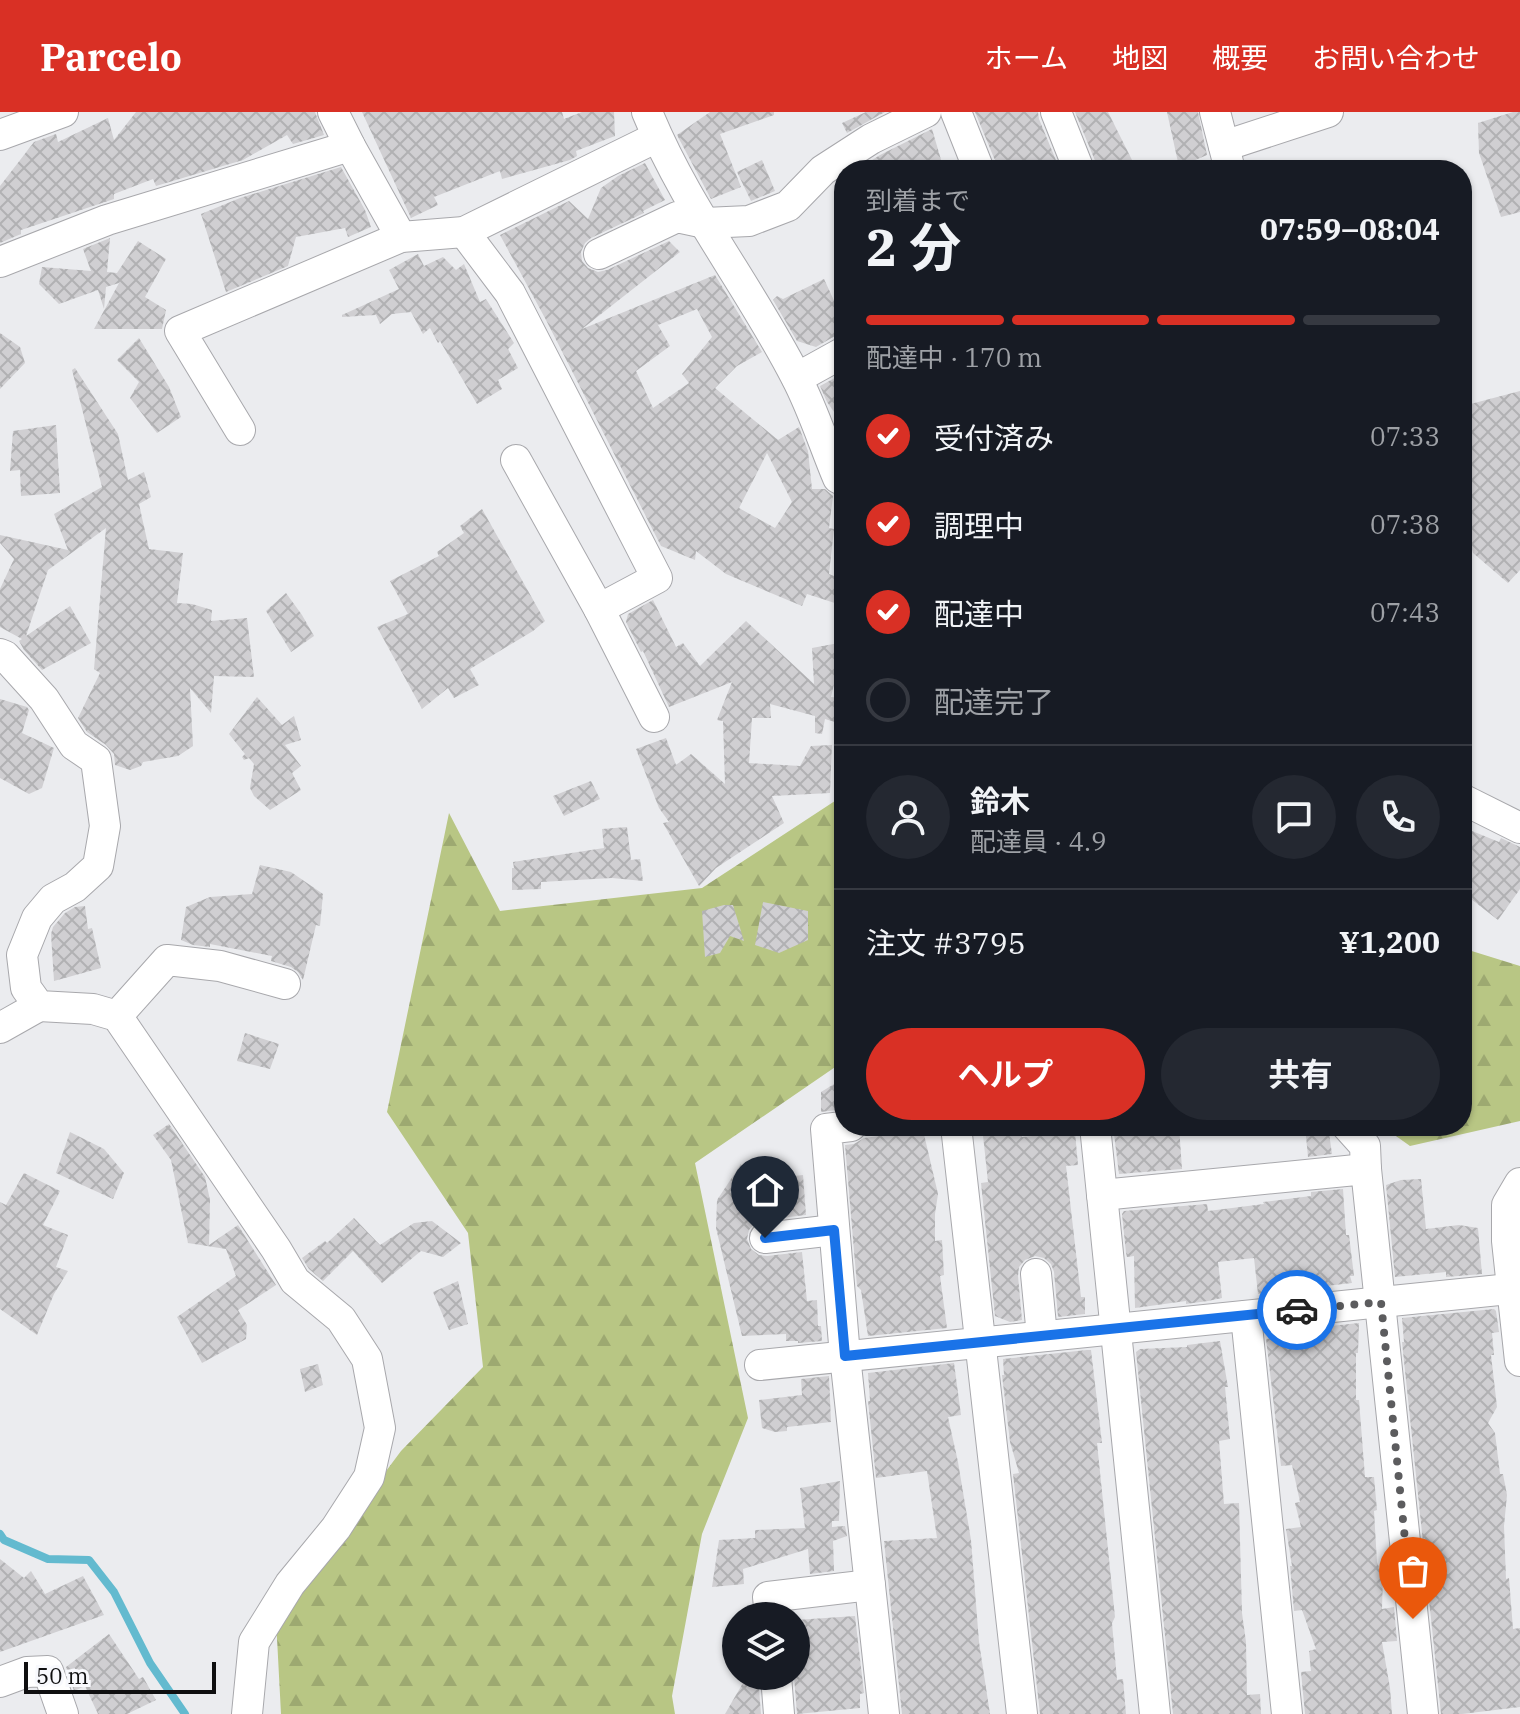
<!DOCTYPE html>
<html lang="ja">
<meta charset="utf-8">
<style>
:root{--surface:#171b24;--page:#242831;--text:#f1f3f6;--muted:#9ea1a6;--line:#363941;--accent:#d93025}
body{margin:0;font-family:"IBM Plex Serif","Noto Sans JP",serif;background:var(--page);color:var(--text);height:100vh;display:flex;flex-direction:column;font-size:30px;white-space:nowrap}
*{box-sizing:border-box;margin:0}
p{font-size:26px;color:var(--muted)}
.icon{flex:none;width:44px;height:44px;fill:none;stroke:currentColor;stroke-width:2;stroke-linecap:round;stroke-linejoin:round}
.map{position:relative;flex:1;overflow:hidden}
.sheet{position:absolute;left:834px;top:48px;width:638px;height:976px;display:flex;flex-direction:column;background:var(--surface);border-radius:32px;box-shadow:0 2px 6px #0004}
.sheet>*{flex:none}
.buttons{position:absolute;left:722px;top:1490px;display:grid;gap:16px}
.buttons a{display:grid;place-items:center;width:88px;height:88px;border-radius:50%;background:var(--surface);box-shadow:0 2px 6px #0004;font-size:40px}
.scale{position:absolute;left:24px;bottom:20px;width:192px;box-sizing:border-box;padding-left:8px;border:4px solid #0f0f10;border-top:0;font-size:22px;line-height:28px;white-space:nowrap;color:#0f0f10;-webkit-text-stroke:6px #f8f9fd;paint-order:stroke}
.pin{position:absolute;display:grid;place-items:center;width:68px;height:68px;color:#fff;margin:-82px -34px;border-radius:50% 50% 50% 0;rotate:-45deg;box-shadow:0 0 8px #0007}
.pin .icon{rotate:45deg}
.courier{position:absolute;display:grid;place-items:center;width:80px;height:80px;margin:-40px;border:6px solid #1a73e8;border-radius:50%;background:#fff;color:#222;box-shadow:0 2px 10px #0007}
.headline em{font-style:normal;font-weight:700}
.headline div{display:flex;flex-direction:column-reverse}
.headline{display:flex;align-items:center;justify-content:space-between;height:136px;padding:0 32px}
h1{font-size:52px;font-weight:700;line-height:60px}
.bar{display:grid;grid-template-columns:repeat(4,1fr);gap:12px 8px;align-content:center;height:96px;padding:0 32px}
.bar i{height:10px;border-radius:6px;background:var(--line)}
.bar .selected{background:var(--accent)}
.bar p{grid-column:span 4}
.line{display:flex;align-items:center;gap:20px;padding:0 32px;border-top:2px solid var(--line)}
.line div{flex:1}
.round{display:grid;place-items:center;flex:none;width:84px;height:84px;border-radius:42px;background:var(--page)}
ol{padding:0 32px;list-style:none}
li{display:flex;align-items:center;gap:24px;height:88px}
li p{margin-inline-start:auto}
li .icon{padding:8px;border-radius:50%;background:var(--accent);color:#fff;stroke-width:4}
li:last-child{color:var(--muted)}
li i{width:44px;height:44px;border:4px solid var(--line);border-radius:50%}
.button{display:flex;gap:16px;margin-top:auto;padding:16px 32px}
.button a{flex:1;height:92px;border-radius:48px;background:var(--accent);color:#fff;font-size:32px;font-weight:700;line-height:92px;text-align:center}
.button a+a{background:var(--page);color:var(--text)}
header{display:flex;align-items:center;gap:48px;box-sizing:border-box;height:112px;padding:0 40px;background:var(--accent);color:#fff}
header strong{font-size:38px}
nav{display:flex;gap:44px;margin-inline-start:auto;font-size:28px}
.map>svg:first-child{display:block}
.forest{fill:url(#forest-firs)}
.lines{fill:none;stroke-linecap:round;stroke-linejoin:round}
.stream{stroke:#63bacf;stroke-width:8}
.building{fill:url(#building-cross-hatch);fill-rule:evenodd}
.minor-casing{stroke:#a8a8ac;stroke-width:32}
.minor{stroke:#fff;stroke-width:30}
.done{stroke:#5c5c5e;stroke-width:8;stroke-dasharray:0 14.4}
.route{stroke:#1a73e8;stroke-width:10}
</style>
<header>
<strong>Parcelo</strong>
<nav><a>ホーム</a><a>地図</a><a>概要</a><a>お問い合わせ</a></nav>
</header>
<div class="map">
<svg width="1520" height="1602" viewBox="0 0 1520 1602">
<defs>
<pattern id="forest-firs" width="22" height="20" patternUnits="userSpaceOnUse" patternTransform="scale(2)"><rect width="22" height="20" fill="#b8c684"/><path d="M5 1l3.5 6h-7zM16 11l3.5 6h-7z" fill="#9da971"/></pattern>
<pattern id="building-cross-hatch" width="8" height="8" patternUnits="userSpaceOnUse" patternTransform="scale(2)"><rect width="8" height="8" fill="#d0cfd2"/><path d="M0 0l8 8M0 8l8-8" fill="none" stroke="#b1b1b3"/></pattern>
</defs>
<rect width="100%" height="100%" fill="#ebecef"/>
<g class="forest">
<polygon points="844,683 844,949 695,1051 748,1306 702,1422 672,1584 675,1602 281,1602 276,1507 401,1339 483,1255 468,1121 387,1000 449,701 500,799 702,776"/>
<polygon points="1462,836 1520,854 1520,1009 1410,1034 1382,1014 1462,1014"/>
</g>
<g class="lines">
<polyline class="stream" points="0,1422 4,1428 48,1447 89,1448 114,1480 150,1551 185,1602"/>
</g>
<g class="building">
<polygon points="136,0 315,0 324,23 293,32 287,23 243,48 156,74 153,67 114,82 114,87 21,118 21,122 0,131 0,74 34,30 56,22 58,30 108,6 114,28"/>
<polygon points="362,0 562,0 564,7 582,0 614,0 615,24 576,39 577,44 570,48 502,67 500,59 434,85 438,93 411,106"/>
<polygon points="710,0 774,0 774,3 720,22 741,75 711,87 677,23"/>
<polygon points="866,0 885,0 847,21 842,11"/>
<polygon points="975,0 1038,0 1039,7 1060,58 1001,58 994,46"/>
<polygon points="1075,0 1108,0 1137,58 1097,58 1096,51"/>
<polygon points="1167,0 1198,0 1207,43 1179,55"/>
<polygon points="1513,0 1520,0 1520,100 1501,105 1479,41 1478,11"/>
<polygon points="932,17 944,58 869,58 866,52 880,43"/>
<polygon points="762,48 775,79 751,89 737,60"/>
<path d="M645,51L665,88L643,99L644,101L591,126L585,131L581,140L582,149L588,156L598,160L607,158L669,129L680,140L582,217L715,163L762,240L737,254L715,276L778,328L799,315L808,339L812,377H825L833,384L829,416L834,417L829,462L844,468V494L807,482L802,494L726,462L696,439L695,448L661,434L546,208L500,123L569,89L588,107L601,76L618,64ZM697,197L712,225L682,262L689,271L653,296L636,259L670,234L658,213ZM767,341L792,390L775,416L739,396Z"/>
<polygon points="341,55 365,98 371,115 348,125 345,116 296,125 288,154 226,180 201,102 240,86"/>
<polygon points="110,126 107,160 117,161 138,129 166,147 145,185 166,198 162,217 94,217 119,171 106,175 104,197 98,178 59,192 39,172 42,155 91,159 83,137"/>
<polygon points="418,142 424,154 443,145 456,158 464,152 480,190 486,187 514,231 508,237 518,256 498,268 502,277 477,292 440,229 438,231 430,216 423,222 411,200 392,202 380,212 376,203 342,205 342,203 399,177 389,158"/>
<polygon points="824,167 837,195 835,224 816,235 797,229 773,188 777,184 783,187"/>
<polygon points="0,221 20,235 25,251 0,277"/>
<polygon points="139,226 169,275 181,305 157,321 130,286 139,270 117,248"/>
<polygon points="75,256 118,322 128,368 144,360 151,385 139,392 149,437 183,441 177,491 192,492 212,498 211,509 247,506 254,565 214,564 211,601 190,576 193,634 178,644 143,650 141,654 130,658 115,653 114,642 106,633 87,620 78,606 100,561 94,557 106,416 48,458 26,524 70,494 91,531 42,558 24,538 19,529 22,527 0,515 0,477 14,447 0,431 0,423 68,438 54,402 102,375 72,258"/>
<polygon points="844,261 844,314 827,290 820,274"/>
<polygon points="1520,279 1520,458 1508,471 1473,441 1462,402 1462,326 1472,322 1463,294"/>
<polygon points="56,313 60,381 21,384 20,358 10,359 13,319"/>
<polygon points="482,397 545,509 533,519 470,557 479,573 454,586 448,576 422,597 377,515 408,502 390,469 439,444 437,440 464,421 460,414"/>
<polygon points="286,481 302,503 314,524 291,540 266,499"/>
<polygon points="653,488 676,535 683,531 700,554 746,509 814,572 812,536 844,530 831,585 844,586 844,592 835,610 825,607 822,622 815,621 815,604 770,592 771,606 752,606 749,651 800,654 811,634 832,633 830,681 772,684 784,711 716,756 699,774 663,711 669,710 659,696 636,637 666,626 676,653 691,642 725,672 723,609 717,608 732,570 669,595 643,539 641,540 626,510 628,502"/>
<polygon points="257,585 282,613 294,604 301,628 285,633 301,654 292,661 301,678 270,698 254,684 250,676 254,652 249,646 244,648 242,645 245,642 229,622"/>
<polygon points="0,587 27,595 29,598 22,621 54,636 42,676 29,682 0,666"/>
<polygon points="591,669 600,687 564,704 553,684"/>
<polygon points="627,715 631,748 640,747 643,769 612,766 541,770 541,777 512,778 512,756 514,756 513,750 604,736 602,717"/>
<polygon points="1472,719 1499,730 1501,726 1520,735 1520,777 1498,808 1462,780 1462,736"/>
<polygon points="260,753 291,760 323,782 320,814 316,813 303,868 298,860 291,855 271,849 272,844 210,832 210,835 193,833 181,828 186,795 210,785 252,782"/>
<polygon points="763,790 808,799 808,828 779,841 755,833"/>
<polygon points="724,793 733,793 744,829 730,824 720,841 705,845 702,799"/>
<polygon points="85,794 88,817 92,816 101,856 54,869 51,822 53,815 65,801 75,795"/>
<polygon points="245,921 279,932 270,957 237,949"/>
<polygon points="844,966 844,997 821,1000 821,980"/>
<polygon points="169,1012 205,1065 210,1088 209,1133 238,1113 276,1173 238,1198 247,1213 246,1227 202,1251 177,1205 236,1164 226,1137 188,1131 171,1048 153,1023"/>
<polygon points="982,1014 1021,1014 1022,1025 1075,1020 1078,1053 1066,1054 1081,1185 1085,1185 1085,1202 1058,1205 1054,1160 1051,1152 1044,1146 1035,1144 1025,1148 1019,1155 1018,1164 1022,1208 1010,1210 995,1204 981,1071 988,1070"/>
<polygon points="1113,1014 1179,1014 1182,1057 1119,1062"/>
<polygon points="1305,1014 1328,1014 1332,1042 1308,1045"/>
<polygon points="923,1018 938,1082 935,1102 935,1129 942,1128 944,1163 940,1164 947,1216 868,1224 861,1178 857,1174 845,1033 854,1032 864,1026"/>
<polygon points="70,1020 104,1037 124,1061 113,1087 56,1061"/>
<polygon points="741,1052 743,1070 803,1063 806,1103 763,1108 755,1111 749,1118 747,1127 751,1137 759,1143 767,1144 802,1140 807,1189 817,1188 818,1214 821,1214 822,1229 798,1231 798,1229 786,1229 786,1222 742,1224 716,1116 717,1088"/>
<polygon points="24,1061 60,1079 43,1113 68,1123 56,1155 68,1159 54,1182 37,1223 0,1197 0,1090 6,1093"/>
<polygon points="1421,1067 1426,1117 1459,1113 1478,1116 1482,1162 1446,1165 1446,1160 1395,1165 1386,1073 1401,1068"/>
<polygon points="1343,1077 1346,1123 1349,1123 1354,1164 1350,1164 1352,1171 1258,1182 1254,1146 1218,1150 1222,1186 1208,1189 1186,1192 1186,1189 1135,1196 1134,1144 1127,1145 1126,1141 1122,1102 1124,1099 1207,1092 1208,1099 1264,1092 1263,1090 1311,1084 1311,1080"/>
<polygon points="354,1106 380,1133 414,1111 432,1109 461,1131 443,1145 421,1139 382,1171 353,1139 323,1169 309,1157 302,1146 325,1129 327,1131"/>
<polygon points="458,1169 468,1212 449,1218 433,1180"/>
<polygon points="1494,1197 1496,1199 1499,1220 1492,1221 1494,1243 1491,1243 1497,1295 1488,1311 1495,1321 1500,1362 1503,1362 1507,1383 1504,1414 1506,1467 1509,1466 1513,1517 1520,1516 1520,1595 1462,1602 1441,1602 1402,1230 1404,1230 1402,1206"/>
<polygon points="1359,1211 1358,1241 1356,1241 1356,1288 1359,1288 1365,1365 1374,1365 1377,1398 1374,1399 1377,1450 1383,1466 1382,1497 1394,1495 1397,1529 1382,1530 1390,1576 1392,1602 1305,1602 1301,1560 1311,1559 1309,1539 1316,1537 1302,1498 1294,1499 1290,1454 1292,1454 1286,1417 1301,1415 1295,1391 1300,1390 1292,1353 1281,1354 1266,1227 1275,1226 1274,1220"/>
<polygon points="1220,1229 1228,1275 1225,1275 1230,1327 1219,1329 1224,1392 1239,1391 1242,1501 1246,1530 1247,1583 1260,1582 1261,1602 1173,1602 1136,1240 1140,1237 1187,1235 1187,1233"/>
<polygon points="1087,1238 1091,1238 1102,1331 1097,1331 1115,1505 1112,1511 1117,1568 1123,1567 1126,1602 1040,1602 1013,1362 1019,1361 1010,1330 1002,1263 1004,1263 1003,1247"/>
<polygon points="954,1251 961,1303 948,1305 958,1350 971,1428 979,1530 990,1602 902,1602 884,1429 937,1426 927,1359 876,1366 868,1289 870,1289 868,1261"/>
<polygon points="318,1252 323,1273 305,1280 300,1257"/>
<polygon points="829,1264 831,1310 787,1315 787,1319 775,1320 762,1316 759,1288 802,1283 801,1267"/>
<polygon points="840,1369 839,1409 832,1409 832,1415 845,1414 847,1424 833,1429 834,1459 810,1462 808,1437 743,1457 744,1472 712,1475 719,1428 755,1426 755,1418 805,1416 800,1376"/>
<polygon points="0,1447 24,1466 31,1459 45,1482 83,1464 104,1503 0,1540"/>
<polygon points="855,1504 864,1581 860,1582 860,1596 797,1602 794,1564 796,1564 796,1508"/>
<polygon points="109,1522 139,1567 143,1565 156,1588 127,1602 98,1602 85,1574 74,1579 66,1555"/>
<polygon points="747,1564 758,1564 761,1602 725,1602"/>
</g>
<g class="lines">
<defs>
<g id="minor">
<polyline points="333,0 350,34 401,125"/>
<path d="M647,0C685,94 750,175 796,265C813,297 824,333 838,366L844,369"/>
<polyline points="956,0 979,58"/>
<polyline points="1056,0 1079,58"/>
<polyline points="1215,0 1230,58"/>
<polyline points="0,23 63,0"/>
<polyline points="1224,34 1328,0"/>
<polyline points="464,120 510,181 657,466 599,497"/>
<polyline points="599,142 677,105 705,111 749,109 788,94 823,58 871,27 926,0"/>
<polyline points="0,150 107,108 350,34"/>
<polyline points="797,266 844,240"/>
<polyline points="240,318 180,219 401,125 464,120 657,25"/>
<polyline points="516,348 599,497 654,605"/>
<polyline points="0,542 5,544 44,587 74,633 96,648 105,714 98,754 75,775 53,787 37,806 22,843 26,876 39,894 93,897 117,904 276,1137 295,1169 341,1207 367,1247 380,1316 369,1365 336,1416 290,1472 254,1530 247,1602"/>
<polyline points="1462,687 1520,716"/>
<polyline points="117,904 167,848 220,854 285,872"/>
<polyline points="0,916 39,894"/>
<polyline points="851,1014 826,1017 845,1244 884,1602"/>
<polyline points="956,1014 1022,1602"/>
<polyline points="1095,1014 1155,1602"/>
<polyline points="1347,1014 1365,1034 1366,1057"/>
<polyline points="1520,1071 1507,1093 1507,1129 1520,1249"/>
<polyline points="1102,1083 1366,1057 1423,1602"/>
<polyline points="765,1126 834,1118"/>
<polyline points="1036,1162 1042,1224"/>
<polyline points="1246,1204 1287,1602"/>
<polyline points="760,1253 1520,1176"/>
<polyline points="770,1504 768,1485 870,1473"/>
<polyline points="776,1564 779,1602"/>
<polyline points="0,1570 27,1560 48,1559 63,1602"/>
</g>
</defs>
<use href="#minor" class="minor-casing"/>
<use href="#minor" class="minor"/>
</g>
<g class="lines">
<polyline class="done" points="1297,1198 1381,1190 1413,1507"/>
<polyline class="route" points="765,1126 834,1118 845,1244 1297,1198"/>
</g>
</svg>
<div class="buttons">
<a><svg class="icon" aria-label="layers" viewBox="0 0 24 24"><path d="M12 4l9 5-9 5-9-5zM3 14l9 5 9-5"/></svg></a>
</div>
<div class="scale">50 m</div>
<div class="pin" style="left:1413px;top:1507px;background:#ea580c"><svg class="icon" aria-label="bag" viewBox="0 0 24 24"><path d="M5 8h14l-1 12H6zM9 8a3 3 0 0 1 6 0"/></svg></div>
<div class="pin" style="left:765px;top:1126px;background:#1f2937"><svg class="icon" aria-label="home" viewBox="0 0 24 24"><path d="M3 11l9-7 9 7M6 9v11h12V9"/></svg></div>
<div class="courier" style="left:1297px;top:1198px"><svg class="icon" aria-label="car" viewBox="0 0 24 24"><path d="M5 17H2v-5l4-1 3-4h7l3 4 3 1v5h-3M9 17h6M6 11h13"/><circle cx="7" cy="17" r="2"/><circle cx="17" cy="17" r="2"/></svg></div>
<section class="sheet">
<div class="headline"><div><h1>2 分</h1><p>到着まで</p></div><em>07:59–08:04</em></div>
<div class="bar"><i class="selected"></i><i class="selected"></i><i class="selected"></i><i></i><p>配達中 · 170 m</p></div>
<ol>
<li><svg class="icon" aria-label="check" viewBox="0 0 24 24"><path d="M5 12l5 5 9-10"/></svg>受付済み<p>07:33</p></li>
<li><svg class="icon" aria-label="check" viewBox="0 0 24 24"><path d="M5 12l5 5 9-10"/></svg>調理中<p>07:38</p></li>
<li><svg class="icon" aria-label="check" viewBox="0 0 24 24"><path d="M5 12l5 5 9-10"/></svg>配達中<p>07:43</p></li>
<li><i></i>配達完了</li>
</ol>
<div class="line" style="height:144px"><a class="round"><svg class="icon" aria-label="person" viewBox="0 0 24 24"><circle cx="12" cy="8" r="4"/><path d="M4 21q1-7 8-7t8 7"/></svg></a><div><b>鈴木</b><p>配達員 · 4.9</p></div><a class="round"><svg class="icon" aria-label="chat" viewBox="0 0 24 24"><path d="M4 5h16v11H9l-5 4z"/></svg></a><a class="round"><svg class="icon" aria-label="phone" viewBox="0 0 24 24"><path d="M5 4h4l2 5-3 2q2 4 5 5l2-3 5 2v4C11 20 4 13 5 4z"/></svg></a></div>
<div class="line" style="height:104px"><div>注文 #3795</div><b>¥1,200</b></div>
<div class="button"><a>ヘルプ</a><a>共有</a></div>
</section>
</div>
